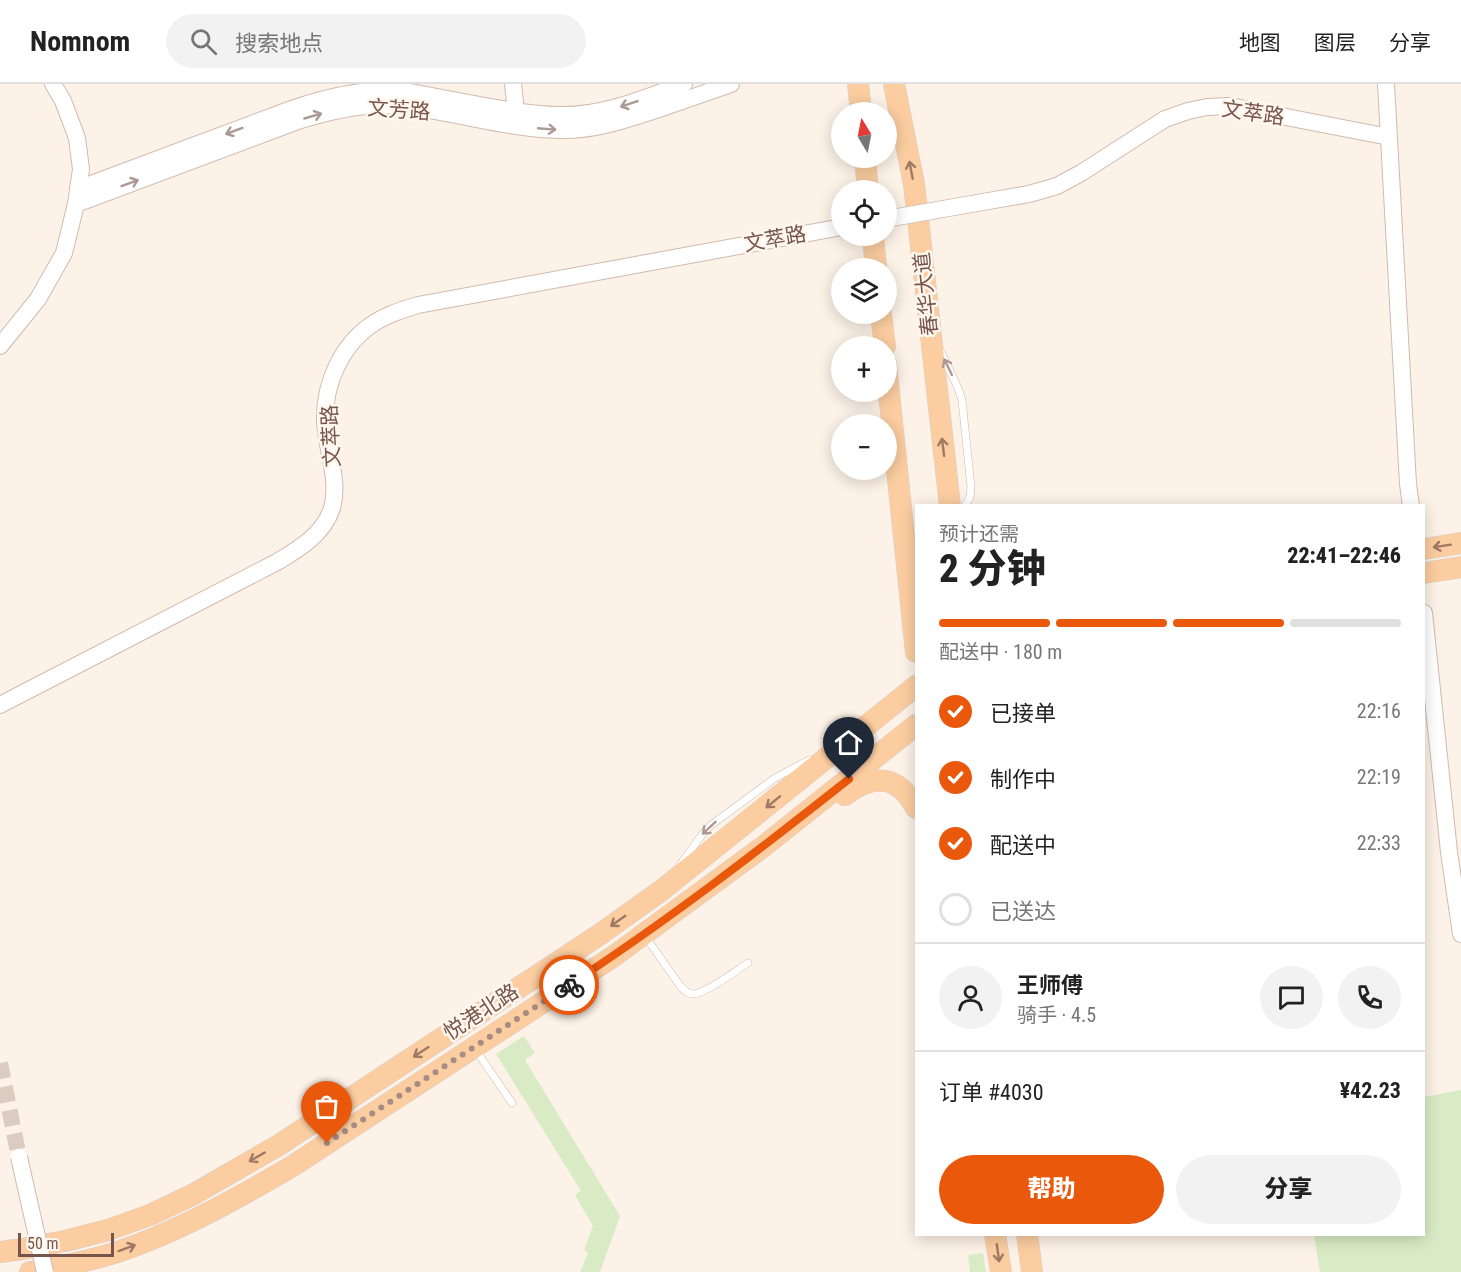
<!DOCTYPE html>
<html lang="zh">
<meta charset="utf-8">
<style>
:root{--surface:#fff;--page:#f2f2f2;--text:#222;--muted:#767676;--line:#e0e0e0;--accent:#ea580c}
body{margin:0;font-family:"Roboto Condensed","Noto Sans SC",sans-serif;background:var(--page);color:var(--text);height:100vh;display:flex;flex-direction:column;font-size:22px;white-space:nowrap}
*{box-sizing:border-box;margin:0}
p{font-size:20px;color:var(--muted)}
.icon{flex:none;width:33px;height:33px;fill:none;stroke:currentColor;stroke-width:2;stroke-linecap:round;stroke-linejoin:round}
.map{position:relative;flex:1;overflow:hidden}
.side{position:absolute;left:915px;top:420px;width:510px;height:732px;display:flex;flex-direction:column;background:var(--surface);border-radius:0px;box-shadow:0 3px 15px #0003}
.side>*{flex:none}
.needle{width:39px;rotate:350deg}
.buttons{position:absolute;left:831px;top:18px;display:grid;gap:12px}
.buttons a{display:grid;place-items:center;width:66px;height:66px;border-radius:50%;background:var(--surface);box-shadow:0 3px 15px #0003;font-size:30px}
.scale{position:absolute;left:18px;bottom:15px;width:96px;box-sizing:border-box;padding-left:6px;border:3px solid #77554b;border-top:0;font-size:16px;line-height:21px;white-space:nowrap;color:#77554b;-webkit-text-stroke:4px #fff6ee;paint-order:stroke}
.pin{position:absolute;display:grid;place-items:center;width:51px;height:51px;color:#fff;margin:-62px -26px;border-radius:50% 50% 50% 0;rotate:-45deg;box-shadow:0 0 6px #0007}
.pin .icon{rotate:45deg}
.courier{position:absolute;display:grid;place-items:center;width:60px;height:60px;margin:-30px;border:4px solid #ea580c;border-radius:50%;background:#fff;color:#222;box-shadow:0 2px 8px #0007}
.overview em{font-style:normal;font-weight:800}
.overview div{display:flex;flex-direction:column-reverse}
.overview{display:flex;align-items:center;justify-content:space-between;height:102px;padding:0 24px}
h1{font-size:39px;font-weight:800;line-height:45px}
.bar{display:grid;grid-template-columns:repeat(4,1fr);gap:9px 6px;align-content:center;height:72px;padding:0 24px}
.bar i{height:8px;border-radius:4px;background:var(--line)}
.bar .active{background:var(--accent)}
.bar p{grid-column:span 4}
.line{display:flex;align-items:center;gap:15px;padding:0 24px;border-top:2px solid var(--line)}
.line div{flex:1}
.round{display:grid;place-items:center;flex:none;width:63px;height:63px;border-radius:32px;background:var(--page)}
ol{padding:0 24px;list-style:none}
li{display:flex;align-items:center;gap:18px;height:66px}
li p{margin-inline-start:auto}
li .icon{padding:6px;border-radius:50%;background:var(--accent);color:#fff;stroke-width:4}
li:last-child{color:var(--muted)}
li i{width:33px;height:33px;border:3px solid var(--line);border-radius:50%}
.button{display:flex;gap:12px;margin-top:auto;padding:12px 24px}
.button a{flex:1;height:69px;border-radius:36px;background:var(--accent);color:#fff;font-size:24px;font-weight:800;line-height:69px;text-align:center}
.button a+a{background:var(--page);color:var(--text)}
header{display:flex;align-items:center;gap:36px;box-sizing:border-box;height:84px;padding:0 30px;background:var(--surface);border-bottom:2px solid var(--line)}
header strong{font-size:28px}
nav{display:flex;gap:33px;margin-inline-start:auto;font-size:21px}
.search{width:420px;height:54px;background:var(--page);display:flex;align-items:center;gap:15px;box-sizing:border-box;padding:0 21px;border-radius:33px;color:var(--muted);font-size:22px}
.map>svg:first-child{display:block}
.green{fill:#d9ebc5}
.lines{fill:none;stroke-linecap:round;stroke-linejoin:round}
.tertiary-tunnel{stroke:#dccbc0;stroke-width:16;stroke-dasharray:16 8;stroke-linecap:butt}
.service-casing{stroke:#d1baaf;stroke-width:8}
.tertiary-casing{stroke:#d1baaf;stroke-width:18}
.primary-casing{stroke:#d9cfcd;stroke-width:22}
.service{stroke:#fff;stroke-width:7}
.tertiary{stroke:#fff;stroke-width:16}
.primary{stroke:#fbcda0;stroke-width:21}
.tertiary-bridge-casing{stroke:#d1baaf;stroke-width:18;stroke-linecap:butt}
.tertiary-bridge{stroke:#fff;stroke-width:16}
.oneway{stroke:#ad9993}
.oneway2{stroke:#9f7964}
.done{stroke:#a68c82;stroke-width:6;stroke-dasharray:0 10.8}
.route{stroke:#ea580c;stroke-width:8}
.labels{text-anchor:middle;stroke-width:5;stroke-linejoin:round;paint-order:stroke}
.street-label{font-size:21px;fill:#77554b;stroke:#fff6ee}
</style>
<header>
<strong>Nomnom</strong>
<div class="search"><svg class="icon" aria-label="search" viewBox="0 0 24 24"><circle cx="10" cy="10" r="6"/><path d="M15 15l6 6"/></svg>搜索地点</div>
<nav><a>地图</a><a>图层</a><a>分享</a></nav>
</header>
<div class="map">
<svg width="1461" height="1188" viewBox="0 0 1461 1188">
<rect width="100%" height="100%" fill="#fdf2e7"/>
<g class="green">
<polygon points="524,952 535,969 525,976 620,1132 600,1188 580,1188 588,1169 584,1166 593,1142 575,1111 581,1107 496,970"/>
<polygon points="1461,1006 1461,1188 1320,1188 1314,1151 1424,1150 1424,1013"/>
<polygon points="983,1169 986,1188 970,1188 968,1171"/>
</g>
<g class="lines">
<polyline class="tertiary-tunnel" points="0,979 19,1073"/>
<defs>
<g id="service">
<polyline points="941,268 958,304 962,316 971,403 970,413 965,422"/>
<polyline points="680,781 701,752 711,741 775,694 809,676"/>
<path d="M645,852L681,903C685,907 688,910 693,910C705,910 737,886 748,879"/>
<polyline points="475,965 512,1019"/>
</g>
<g id="tertiary">
<polyline points="513,0 517,38"/>
<polyline points="1386,0 1408,400 1411,422"/>
<path d="M78,105L289,26C325,13 362,4 401,7C415,8 429,12 442,14C481,21 520,30 560,31C604,32 644,14 684,0"/>
<polyline points="977,119 1029,110 1057,102 1081,89 1165,35 1188,27 1207,23 1230,22 1389,53"/>
<path d="M76,120L295,38C329,27 366,18 402,22C455,28 506,45 560,46C596,47 628,35 662,24C685,16 708,8 731,0"/>
<polyline points="0,262 38,215 64,169 76,120 81,85 77,54 63,17 53,0"/>
<polyline points="1424,529 1449,768 1461,850"/>
<path d="M0,621L277,478C299,465 324,450 332,424C340,396 326,365 325,337C324,300 341,262 371,241C385,231 402,226 418,221L842,143"/>
</g>
<g id="primary">
<polyline points="858,0 861,28"/>
<polyline points="894,0 914,100 950,422"/>
<polyline points="865,74 868,106"/>
<polyline points="873,152 876,184"/>
<polyline points="881,230 885,262"/>
<polyline points="886,280 916,568"/>
<polyline points="1424,465 1461,459"/>
<polyline points="1424,489 1461,483"/>
<path d="M845,711C874,689 898,691 916,724"/>
<polyline points="995,1150 1001,1188"/>
<polyline points="1027,1150 1032,1188"/>
<polyline points="0,1168 22,1165 65,1157 108,1146 150,1131 194,1110 279,1061 599,851 662,806 916,602"/>
<path d="M30,1188C58,1183 85,1178 111,1170C172,1151 236,1115 291,1083L614,872L764,762L916,641"/>
</g>
</defs>
<use href="#service" class="service-casing"/>
<use href="#tertiary" class="tertiary-casing"/>
<use href="#primary" class="primary-casing"/>
<use href="#service" class="service"/>
<use href="#tertiary" class="tertiary"/>
<use href="#primary" class="primary"/>
<defs>
<g id="tertiary-bridge">
<polyline points="886,135 977,119"/>
<polyline points="19,1073 45,1188"/>
</g>
</defs>
<use href="#tertiary-bridge" class="tertiary-bridge-casing"/>
<use href="#tertiary-bridge" class="tertiary-bridge"/>
</g>
<defs><path id="oneway-shaft" d="M-6 0H5M1.5-3L5.5 0L1.5 3" fill="none" stroke-width="1.6" stroke-linecap="round" stroke-linejoin="round" transform="scale(1.5)"/></defs>
<g class="oneway">
<use href="#oneway-shaft" transform="translate(629 20) rotate(161)"/>
<use href="#oneway-shaft" transform="translate(313 32) rotate(-16)"/>
<use href="#oneway-shaft" transform="translate(547 45) rotate(5)"/>
<use href="#oneway-shaft" transform="translate(234 47) rotate(160)"/>
<use href="#oneway-shaft" transform="translate(130 99) rotate(-21)"/>
<use href="#oneway-shaft" transform="translate(948 283) rotate(-116)"/>
<use href="#oneway-shaft" transform="translate(709 744) rotate(137)"/>
</g>
<g class="oneway2">
<use href="#oneway-shaft" transform="translate(911 86) rotate(-101)"/>
<use href="#oneway-shaft" transform="translate(943 363) rotate(-97)"/>
<use href="#oneway-shaft" transform="translate(1442 462) rotate(171)"/>
<use href="#oneway-shaft" transform="translate(773 718) rotate(141)"/>
<use href="#oneway-shaft" transform="translate(618 837) rotate(145)"/>
<use href="#oneway-shaft" transform="translate(421 968) rotate(147)"/>
<use href="#oneway-shaft" transform="translate(257 1073) rotate(150)"/>
<use href="#oneway-shaft" transform="translate(127 1164) rotate(-21)"/>
<use href="#oneway-shaft" transform="translate(998 1169) rotate(82)"/>
</g>
<g class="lines">
<polyline class="done" points="327,1059 569,901"/>
<path class="route" d="M569,901C666,838 758,767 849,695"/>
</g>
<g class="labels">
<g class="street-label">
<text transform="translate(399 26) rotate(4)" y="7">文芳路</text>
<text transform="translate(1253 29) rotate(8)" y="7">文萃路</text>
<text transform="translate(775 155) rotate(-10)" y="7">文萃路</text>
<text transform="translate(926 210) rotate(-96)" y="7">春华大道</text>
<text transform="translate(331 352) rotate(-93)" y="7">文萃路</text>
<text transform="translate(481 928) rotate(-33)" y="7">悦港北路</text>
</g>
</g>
</svg>
<div class="buttons">
<a><svg class="needle" viewBox="-14 -14 28 28"><path d="M0-13l5 13h-10z" fill="#e53935"/><path d="M0 13l5-13h-10z" fill="#767676"/></svg></a>
<a><svg class="icon" aria-label="locate" viewBox="0 0 24 24"><circle cx="12" cy="12" r="6"/><path d="M12 2v4M12 18v4M2 12h4M18 12h4"/></svg></a>
<a><svg class="icon" aria-label="layers" viewBox="0 0 24 24"><path d="M12 4l9 5-9 5-9-5zM3 14l9 5 9-5"/></svg></a>
<a>+</a>
<a>−</a>
</div>
<div class="scale">50 m</div>
<div class="pin" style="left:327px;top:1059px;background:#ea580c"><svg class="icon" aria-label="bag" viewBox="0 0 24 24"><path d="M5 8h14l-1 12H6zM9 8a3 3 0 0 1 6 0"/></svg></div>
<div class="pin" style="left:849px;top:695px;background:#1f2937"><svg class="icon" aria-label="home" viewBox="0 0 24 24"><path d="M3 11l9-7 9 7M6 9v11h12V9"/></svg></div>
<div class="courier" style="left:569px;top:901px"><svg class="icon" aria-label="bike" viewBox="0 0 24 24"><circle cx="6" cy="16" r="4"/><circle cx="18" cy="16" r="4"/><path d="M6 16l4-8h5l3 8M10 8l3 8H6M13 5h3"/></svg></div>
<section class="side">
<div class="overview"><div><h1>2 分钟</h1><p>预计还需</p></div><em>22:41–22:46</em></div>
<div class="bar"><i class="active"></i><i class="active"></i><i class="active"></i><i></i><p>配送中 · 180 m</p></div>
<ol>
<li><svg class="icon" aria-label="check" viewBox="0 0 24 24"><path d="M5 12l5 5 9-10"/></svg>已接单<p>22:16</p></li>
<li><svg class="icon" aria-label="check" viewBox="0 0 24 24"><path d="M5 12l5 5 9-10"/></svg>制作中<p>22:19</p></li>
<li><svg class="icon" aria-label="check" viewBox="0 0 24 24"><path d="M5 12l5 5 9-10"/></svg>配送中<p>22:33</p></li>
<li><i></i>已送达</li>
</ol>
<div class="line" style="height:108px"><a class="round"><svg class="icon" aria-label="person" viewBox="0 0 24 24"><circle cx="12" cy="8" r="4"/><path d="M4 21q1-7 8-7t8 7"/></svg></a><div><b>王师傅</b><p>骑手 · 4.5</p></div><a class="round"><svg class="icon" aria-label="chat" viewBox="0 0 24 24"><path d="M4 5h16v11H9l-5 4z"/></svg></a><a class="round"><svg class="icon" aria-label="phone" viewBox="0 0 24 24"><path d="M5 4h4l2 5-3 2q2 4 5 5l2-3 5 2v4C11 20 4 13 5 4z"/></svg></a></div>
<div class="line" style="height:78px"><div>订单 #4030</div><b>¥42.23</b></div>
<div class="button"><a>帮助</a><a>分享</a></div>
</section>
</div>
